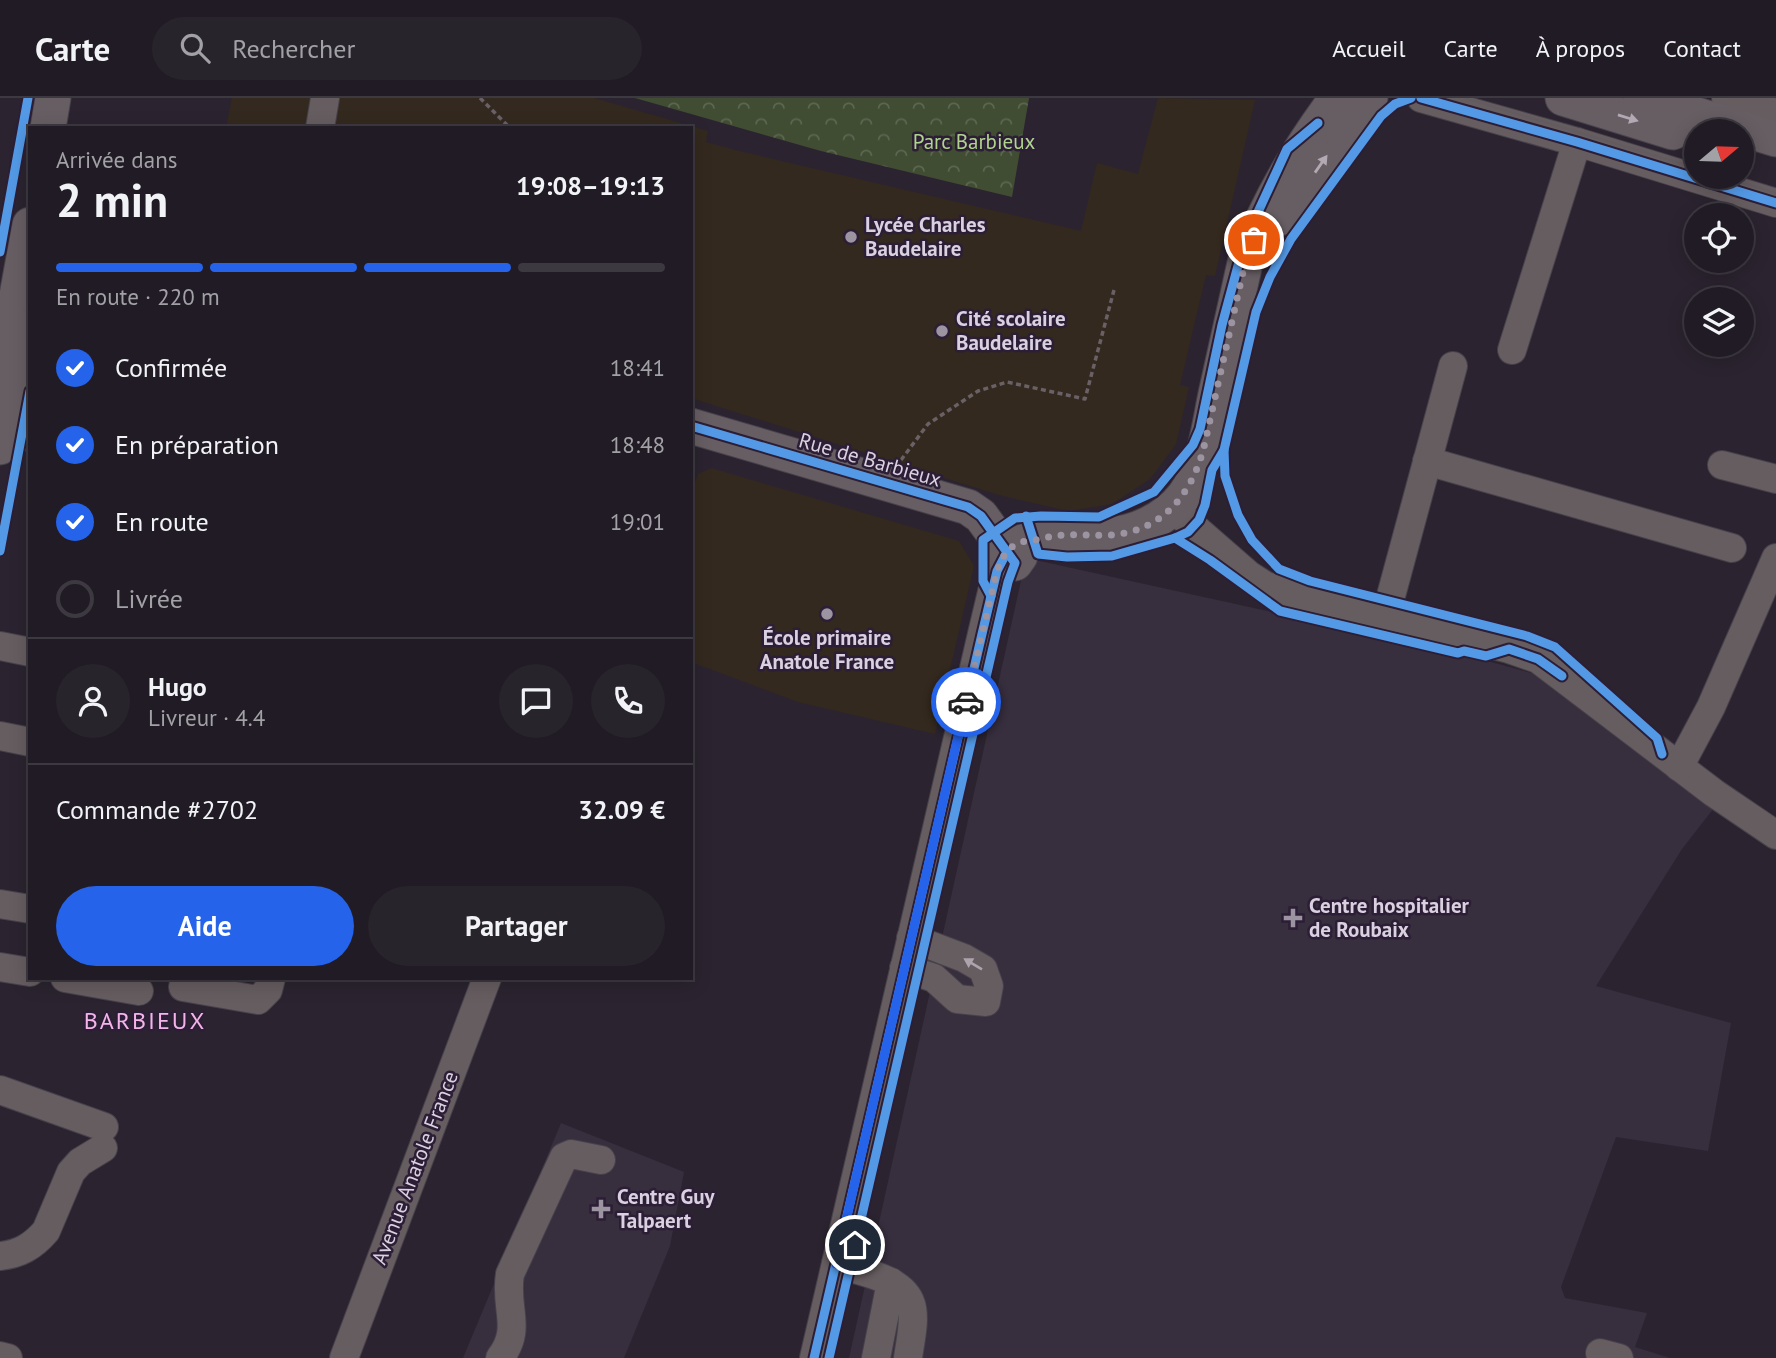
<!DOCTYPE html>
<html lang="fr">
<meta charset="utf-8">
<style>
:root{--surface:#201b24;--page:#28242c;--text:#f1f3f6;--muted:#a2a1a6;--line:#3d3941;--accent:#2563eb}
body{margin:0;font-family:"PT Sans",sans-serif;background:var(--page);color:var(--text);height:100vh;display:flex;flex-direction:column;font-size:26px;white-space:nowrap}
*{box-sizing:border-box;margin:0}
p{font-size:23px;color:var(--muted)}
.icon{flex:none;width:38px;height:38px;fill:none;stroke:currentColor;stroke-width:2;stroke-linecap:round;stroke-linejoin:round}
.map{position:relative;flex:1;overflow:hidden}
.side{position:absolute;left:28px;top:28px;width:665px;height:854px;display:flex;flex-direction:column;background:var(--surface);border-radius:0px;box-shadow:0 4px 18px #0003,0 0 0 2px var(--line)}
.side>*{flex:none}
.needle{width:46px;rotate:71deg}
.buttons{position:absolute;left:1684px;top:21px;display:grid;gap:14px}
.buttons a{display:grid;place-items:center;width:70px;height:70px;border-radius:50%;background:var(--surface);box-shadow:0 4px 18px #0003,0 0 0 2px var(--line);font-size:35px}
.pin{position:absolute;display:grid;place-items:center;width:60px;height:60px;color:#fff;margin:-30px;border:4px solid #fff;border-radius:50%;box-shadow:0 2px 7px #0007}
.courier{position:absolute;display:grid;place-items:center;width:70px;height:70px;margin:-35px;border:5px solid #2563eb;border-radius:50%;background:#fff;color:#222;box-shadow:0 2px 9px #0007}
.head em{font-style:normal;font-weight:800}
.head div{display:flex;flex-direction:column-reverse}
.head{display:flex;align-items:center;justify-content:space-between;height:119px;padding:0 28px}
h1{font-size:46px;font-weight:800;line-height:52px}
.bar{display:grid;grid-template-columns:repeat(4,1fr);gap:10px 7px;align-content:center;height:84px;padding:0 28px}
.bar i{height:9px;border-radius:5px;background:var(--line)}
.bar .active{background:var(--accent)}
.bar p{grid-column:span 4}
.line{display:flex;align-items:center;gap:18px;padding:0 28px;border-top:2px solid var(--line)}
.line div{flex:1}
.round{display:grid;place-items:center;flex:none;width:74px;height:74px;border-radius:37px;background:var(--page)}
ol{padding:0 28px;list-style:none}
li{display:flex;align-items:center;gap:21px;height:77px}
li p{margin-inline-start:auto}
li .icon{padding:7px;border-radius:50%;background:var(--accent);color:#fff;stroke-width:4}
li:last-child{color:var(--muted)}
li i{width:38px;height:38px;border:4px solid var(--line);border-radius:50%}
.cta{display:flex;gap:14px;margin-top:auto;padding:14px 28px}
.cta a{flex:1;height:80px;border-radius:42px;background:var(--accent);color:#fff;font-size:28px;font-weight:800;line-height:80px;text-align:center}
.cta a+a{background:var(--page);color:var(--text)}
header{display:flex;align-items:center;gap:42px;box-sizing:border-box;height:98px;padding:0 35px;background:var(--surface);border-bottom:2px solid var(--line)}
header strong{font-size:33px}
nav{display:flex;gap:38px;margin-inline-start:auto;font-size:24px}
.search{width:490px;height:63px;background:var(--page);display:flex;align-items:center;gap:18px;box-sizing:border-box;padding:0 24px;border-radius:38px;color:var(--muted);font-size:26px}
.map>svg:first-child{display:block}
.education{fill:#34291e}
.medical{fill:#372e3e}
.forest{fill:url(#forest-crowns)}
.lines{fill:none;stroke-linecap:round;stroke-linejoin:round}
.minor-casing{stroke:#47414b;stroke-width:30}
.major-casing{stroke:#47414b;stroke-width:37}
.path{stroke:#696166;stroke-width:3.5;stroke-dasharray:5 3.5;stroke-linecap:butt}
.minor{stroke:#665d60;stroke-width:28}
.major{stroke:#675e63;stroke-width:35}
.tram{stroke:#625b60;stroke-width:2}
.cycleway-casing{stroke:#2c1e36;stroke-width:13}
.cycleway{stroke:#5399e6;stroke-width:9}
.oneway{fill:#b2a9b4}
.oneway2{fill:#aca3ad}
.done{stroke:#9d94a2;stroke-width:7;stroke-dasharray:0 12.6}
.route{stroke:#2563eb;stroke-width:9}
.poi-dot{fill:#9d94a2;stroke:#2c1e36;stroke-width:2.5}
.labels{text-anchor:middle;stroke-width:5;stroke-linejoin:round;paint-order:stroke}
.park-label{font-size:21px;fill:#b0d48b;stroke:#2c1e36}
.poi-label{font-size:21px;font-weight:bold;fill:#dad1e0;stroke:#2c1e36;text-anchor:start}
.street-label{font-size:21px;fill:#dad1e0;stroke:#2c1e36}
.quarter-label{font-size:24px;letter-spacing:2px;fill:#f4b4e8;stroke:#2c1e36}
</style>
<header>
<strong>Carte</strong>
<div class="search"><svg class="icon" aria-label="search" viewBox="0 0 24 24"><circle cx="10" cy="10" r="6"/><path d="M15 15l6 6"/></svg>Rechercher</div>
<nav><a>Accueil</a><a>Carte</a><a>À propos</a><a>Contact</a></nav>
</header>
<div class="map">
<svg width="1776" height="1260" viewBox="0 0 1776 1260">
<defs>
<pattern id="forest-crowns" width="20" height="18" patternUnits="userSpaceOnUse" patternTransform="scale(1.75)"><rect width="20" height="18" fill="#414d33"/><path d="M2 6a3 3 0 1 1 6 0M12 15a3 3 0 1 1 6 0" fill="none" stroke="#5c6650"/></pattern>
</defs>
<rect width="100%" height="100%" fill="#2b2430"/>
<g class="education">
<polygon points="232,0 594,0 708,33 706,44 739,53 1081,133 1097,65 1138,76 1158,0 1255,2 1215,178 1206,177 1180,287 1189,289 1176,346 1150,381 1112,406 1068,413 999,397 691,300 691,30 226,30"/>
<polygon points="711,370 959,443 974,468 935,636 798,604 691,564 691,396 698,376"/>
</g>
<g class="medical">
<polygon points="1026,460 1458,555 1546,579 1717,706 1682,751 1596,888 1731,925 1708,1053 1616,1039 1561,1189 1565,1200 1647,1215 1635,1249 1670,1260 849,1260"/>
<polygon points="561,1025 684,1074 670,1148 624,1260 463,1260"/>
</g>
<polygon class="forest" points="635,0 1029,0 1012,99 821,53"/>
<g class="lines">
<defs>
<g id="minor">
<polyline points="1421,0 1577,44 1776,105"/>
<polyline points="1726,0 1776,15"/>
<polyline points="320,30 325,0"/>
<polyline points="1512,252 1577,44"/>
<polyline points="3,333 30,339"/>
<polyline points="1427,363 1732,450"/>
<polyline points="1722,367 1776,381"/>
<polyline points="1172,410 1249,477 1266,488 1325,505 1509,551 1538,561 1714,695 1776,737"/>
<polyline points="1385,520 1453,268"/>
<polyline points="0,548 30,554"/>
<polyline points="0,638 30,644"/>
<polyline points="1679,669 1711,609 1776,460"/>
<polyline points="0,806 30,811"/>
<polyline points="0,869 30,874"/>
<polyline points="904,870 934,880 957,901 986,904 989,888 983,871 964,860 911,840"/>
<polyline points="65,880 139,893"/>
<polyline points="183,889 258,902 268,892 271,880"/>
<polyline points="0,992 104,1029"/>
<path d="M0,1158C20,1156 33,1148 46,1133L71,1074L80,1064L103,1050"/>
<path d="M836,1166C859,1173 903,1180 911,1206C916,1221 910,1244 908,1260"/>
<polyline points="1600,1255 1619,1260"/>
<polyline points="0,1258 8,1260"/>
<polyline points="344,1260 487,880"/>
<path d="M500,1260C523,1230 504,1211 510,1176L564,1059L571,1056L601,1062"/>
<polyline points="814,1260 982,536 997,473 1007,454"/>
<polyline points="876,1260 891,1184"/>
</g>
<g id="major">
<polyline points="1563,0 1673,34"/>
<polyline points="1641,0 1776,41"/>
<polyline points="48,30 53,0"/>
<polyline points="1284,119 1370,0"/>
<polyline points="0,241 12,225 30,127"/>
<polyline points="691,328 968,409 981,418 1015,465 1020,458"/>
<polyline points="0,349 19,243 12,225"/>
<path d="M1007,454C1027,433 1077,437 1104,437C1134,437 1166,421 1184,398C1205,369 1209,330 1216,296C1226,252 1235,209 1245,165C1267,104 1298,52 1337,0"/>
</g>
</defs>
<use href="#minor" class="minor-casing"/>
<use href="#major" class="major-casing"/>
<g class="path">
<polyline points="480,0 510,30"/>
<polyline points="901,362 928,326 978,293 1007,284 1085,301 1114,192"/>
</g>
<use href="#minor" class="minor"/>
<use href="#major" class="major"/>
<g class="tram">
<polyline points="1465,0 1696,70"/>
<polyline points="1723,79 1776,95"/>
</g>
<defs>
<g id="cycleway">
<polyline points="1421,0 1577,44 1776,105"/>
<polyline points="0,154 28,0"/>
<polyline points="691,328 968,409 981,418 1015,465 1008,484 829,1260"/>
<polyline points="1224,352 1225,378 1238,417 1252,442 1279,471 1310,483 1527,538 1555,549 1657,640 1662,656"/>
<polyline points="1026,418 1038,456 1067,459 1112,458 1175,440 1188,434 1199,422 1205,407 1212,372 1224,352 1256,214 1270,179 1291,141 1381,18 1395,6 1411,0"/>
<polyline points="1175,440 1210,462 1280,513 1458,555 1464,553 1486,558 1509,551 1538,561 1562,578"/>
<polyline points="0,453 30,293"/>
<polyline points="991,498 983,483 983,442 1015,420 1041,418 1099,419 1154,394 1193,347 1200,331 1222,227 1239,164 1258,114 1287,51 1318,25"/>
<polyline points="814,1260 982,536 997,473 1007,454"/>
</g>
</defs>
<use href="#cycleway" class="cycleway-casing"/>
<use href="#cycleway" class="cycleway"/>
</g>
<defs><path id="oneway-solid" d="M-6-.8H1V-3.2L6.5 0L1 3.2V.8H-6Z" transform="scale(1.75)"/></defs>
<g class="oneway">
<use href="#oneway-solid" transform="translate(1628 20) rotate(17)"/>
<use href="#oneway-solid" transform="translate(1321 66) rotate(-55)"/>
</g>
<use class="oneway2" href="#oneway-solid" transform="translate(973 866) rotate(-149)"/>
<g class="lines">
<path class="done" d="M966,604L997,473C1001,463 1005,452 1015,447C1022,442 1032,443 1041,441C1064,434 1086,438 1110,437C1162,434 1192,396 1204,349L1245,165L1254,142"/>
<polyline class="route" points="855,1147 850,1170 836,1166 966,604"/>
</g>
<g class="poi-dot">
<circle cx="851" cy="139" r="7"/>
<circle cx="942" cy="233" r="7"/>
<circle cx="827" cy="516" r="7"/>
<path d="M1289.5 809.5h7v7h7v7h-7v7h-7v-7h-7v-7h7z"/>
<path d="M597.5 1100.5h7v7h7v7h-7v7h-7v-7h-7v-7h7z"/>
</g>
<g class="labels">
<g class="park-label">
<text x="974" y="51">Parc Barbieux</text>
</g>
<g class="poi-label">
<text x="865" y="134">Lycée Charles<tspan x="865" dy="24">Baudelaire</tspan></text>
<text x="956" y="228">Cité scolaire<tspan x="956" dy="24">Baudelaire</tspan></text>
<text x="827" y="547" text-anchor="middle">École primaire<tspan x="827" dy="24">Anatole France</tspan></text>
<text x="1309" y="815">Centre hospitalier<tspan x="1309" dy="24">de Roubaix</tspan></text>
<text x="617" y="1106">Centre Guy<tspan x="617" dy="24">Talpaert</tspan></text>
</g>
<g class="street-label">
<text transform="translate(870 362) rotate(16)" y="7">Rue de Barbieux</text>
<text transform="translate(415 1070) rotate(-69)" y="7">Avenue Anatole France</text>
</g>
<g class="quarter-label">
<text x="145" y="931">BARBIEUX</text>
</g>
</g>
</svg>
<div class="buttons">
<a><svg class="needle" viewBox="-14 -14 28 28"><path d="M0-13l5 13h-10z" fill="#e53935"/><path d="M0 13l5-13h-10z" fill="#a2a1a6"/></svg></a>
<a><svg class="icon" aria-label="locate" viewBox="0 0 24 24"><circle cx="12" cy="12" r="6"/><path d="M12 2v4M12 18v4M2 12h4M18 12h4"/></svg></a>
<a><svg class="icon" aria-label="layers" viewBox="0 0 24 24"><path d="M12 4l9 5-9 5-9-5zM3 14l9 5 9-5"/></svg></a>
</div>
<div class="pin" style="left:1254px;top:142px;background:#ea580c"><svg class="icon" aria-label="bag" viewBox="0 0 24 24"><path d="M5 8h14l-1 12H6zM9 8a3 3 0 0 1 6 0"/></svg></div>
<div class="pin" style="left:855px;top:1147px;background:#1f2937"><svg class="icon" aria-label="home" viewBox="0 0 24 24"><path d="M3 11l9-7 9 7M6 9v11h12V9"/></svg></div>
<div class="courier" style="left:966px;top:604px"><svg class="icon" aria-label="car" viewBox="0 0 24 24"><path d="M5 17H2v-5l4-1 3-4h7l3 4 3 1v5h-3M9 17h6M6 11h13"/><circle cx="7" cy="17" r="2"/><circle cx="17" cy="17" r="2"/></svg></div>
<section class="side">
<div class="head"><div><h1>2 min</h1><p>Arrivée dans</p></div><em>19:08–19:13</em></div>
<div class="bar"><i class="active"></i><i class="active"></i><i class="active"></i><i></i><p>En route · 220 m</p></div>
<ol>
<li><svg class="icon" aria-label="check" viewBox="0 0 24 24"><path d="M5 12l5 5 9-10"/></svg>Confirmée<p>18:41</p></li>
<li><svg class="icon" aria-label="check" viewBox="0 0 24 24"><path d="M5 12l5 5 9-10"/></svg>En préparation<p>18:48</p></li>
<li><svg class="icon" aria-label="check" viewBox="0 0 24 24"><path d="M5 12l5 5 9-10"/></svg>En route<p>19:01</p></li>
<li><i></i>Livrée</li>
</ol>
<div class="line" style="height:126px"><a class="round"><svg class="icon" aria-label="person" viewBox="0 0 24 24"><circle cx="12" cy="8" r="4"/><path d="M4 21q1-7 8-7t8 7"/></svg></a><div><b>Hugo</b><p>Livreur · 4.4</p></div><a class="round"><svg class="icon" aria-label="chat" viewBox="0 0 24 24"><path d="M4 5h16v11H9l-5 4z"/></svg></a><a class="round"><svg class="icon" aria-label="phone" viewBox="0 0 24 24"><path d="M5 4h4l2 5-3 2q2 4 5 5l2-3 5 2v4C11 20 4 13 5 4z"/></svg></a></div>
<div class="line" style="height:91px"><div>Commande #2702</div><b>32.09 €</b></div>
<div class="cta"><a>Aide</a><a>Partager</a></div>
</section>
</div>
